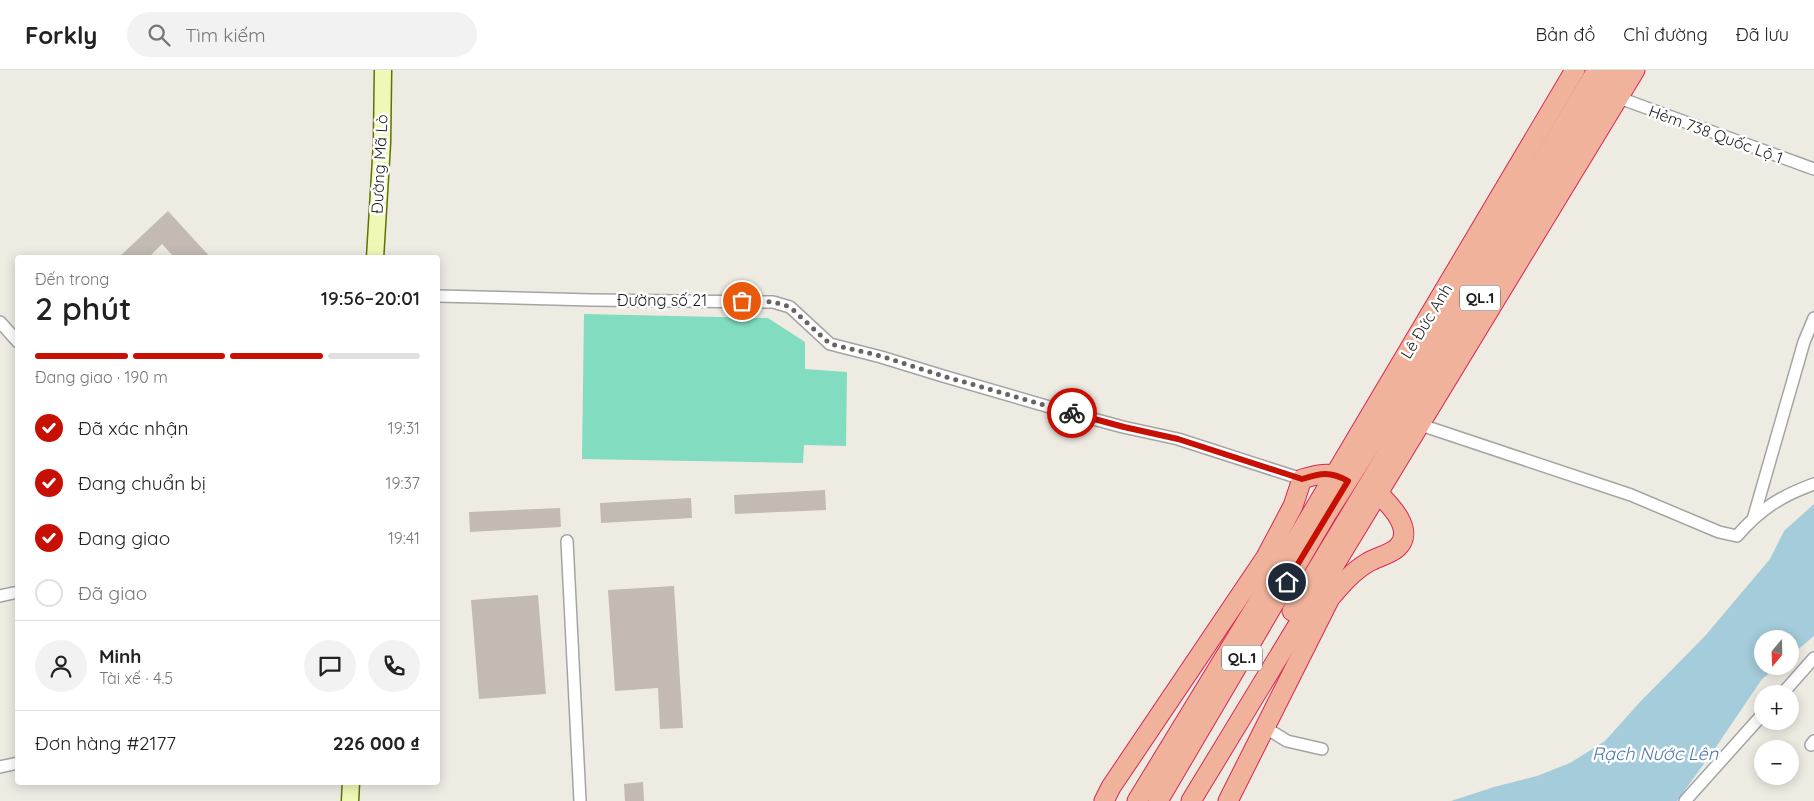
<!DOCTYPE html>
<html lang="vi">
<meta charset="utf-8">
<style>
:root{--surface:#fff;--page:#f2f2f2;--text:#222;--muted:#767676;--line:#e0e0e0;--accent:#c70f04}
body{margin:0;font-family:Quicksand,sans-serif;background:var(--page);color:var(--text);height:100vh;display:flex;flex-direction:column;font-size:19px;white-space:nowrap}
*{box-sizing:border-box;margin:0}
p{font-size:16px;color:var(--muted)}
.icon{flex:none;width:28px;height:28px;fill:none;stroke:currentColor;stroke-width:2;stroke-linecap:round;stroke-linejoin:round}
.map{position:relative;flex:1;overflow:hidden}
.side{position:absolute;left:15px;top:185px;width:425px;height:530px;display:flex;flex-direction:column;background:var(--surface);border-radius:5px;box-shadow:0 2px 12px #0003}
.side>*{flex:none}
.needle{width:32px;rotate:199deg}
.tools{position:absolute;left:1754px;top:560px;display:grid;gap:10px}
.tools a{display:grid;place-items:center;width:45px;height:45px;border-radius:50%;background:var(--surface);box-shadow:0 2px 12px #0003;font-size:25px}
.pin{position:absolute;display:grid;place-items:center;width:42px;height:42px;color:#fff;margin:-21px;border:2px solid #fff;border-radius:50%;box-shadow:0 1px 5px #0007}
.courier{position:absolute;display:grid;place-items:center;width:50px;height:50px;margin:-25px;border:4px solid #c70f04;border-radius:50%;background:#fff;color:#222;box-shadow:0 1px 6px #0007}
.overview em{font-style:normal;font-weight:600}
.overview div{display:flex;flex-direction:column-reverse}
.overview{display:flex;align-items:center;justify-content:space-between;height:85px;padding:0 20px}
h1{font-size:32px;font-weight:600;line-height:38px}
.bar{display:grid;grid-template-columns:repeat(4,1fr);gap:8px 5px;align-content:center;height:60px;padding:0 20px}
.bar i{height:6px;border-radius:4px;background:var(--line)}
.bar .current{background:var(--accent)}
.bar p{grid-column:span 4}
.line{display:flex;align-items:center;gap:12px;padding:0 20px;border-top:1px solid var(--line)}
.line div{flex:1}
.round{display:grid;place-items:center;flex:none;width:52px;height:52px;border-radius:26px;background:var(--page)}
ol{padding:0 20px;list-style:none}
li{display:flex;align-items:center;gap:15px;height:55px}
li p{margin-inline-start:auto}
li .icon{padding:5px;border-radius:50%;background:var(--accent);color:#fff;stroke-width:4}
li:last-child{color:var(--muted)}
li i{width:28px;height:28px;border:2px solid var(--line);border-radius:50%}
header{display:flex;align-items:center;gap:30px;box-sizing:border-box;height:70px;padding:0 25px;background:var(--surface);border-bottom:1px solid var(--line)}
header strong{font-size:24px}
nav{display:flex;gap:28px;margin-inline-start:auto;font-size:18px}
.search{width:350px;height:45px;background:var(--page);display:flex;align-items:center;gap:12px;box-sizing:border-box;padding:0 18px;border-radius:28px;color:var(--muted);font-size:19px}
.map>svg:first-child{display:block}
.pitch{fill:#82dcbf}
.water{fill:#a4ccdb}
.building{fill:#c3bab3}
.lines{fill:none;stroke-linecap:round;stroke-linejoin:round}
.minor-casing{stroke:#a4a4a4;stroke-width:14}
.secondary-casing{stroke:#607207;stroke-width:19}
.trunk-casing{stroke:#d62758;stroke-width:21}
.minor{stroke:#fff;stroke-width:11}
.secondary{stroke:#f1f8b7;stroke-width:16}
.trunk{stroke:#f0b29a;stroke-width:19}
.done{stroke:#666562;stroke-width:5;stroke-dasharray:0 9}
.route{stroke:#c70f04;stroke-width:6}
.labels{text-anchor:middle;stroke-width:5;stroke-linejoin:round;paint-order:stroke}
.shield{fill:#fff;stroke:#616161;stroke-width:1}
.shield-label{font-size:15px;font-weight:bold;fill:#1d1d1d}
.street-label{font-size:16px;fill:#1d1d1d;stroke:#fff}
.water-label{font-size:18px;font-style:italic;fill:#4b76ab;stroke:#fff}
</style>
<header>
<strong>Forkly</strong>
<div class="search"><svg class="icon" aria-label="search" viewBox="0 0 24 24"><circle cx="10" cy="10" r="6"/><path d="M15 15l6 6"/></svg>Tìm kiếm</div>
<nav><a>Bản đồ</a><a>Chỉ đường</a><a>Đã lưu</a></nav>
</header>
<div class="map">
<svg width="1814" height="731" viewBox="0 0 1814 731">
<rect width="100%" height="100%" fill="#eeebe3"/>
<polygon class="pitch" points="584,244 768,248 805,272 805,299 847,302 846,376 804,375 803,393 582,389"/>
<polygon class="water" points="1814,434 1814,566 1790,586 1790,569 1762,569 1762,596 1778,596 1762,609 1714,680 1677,731 1451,731 1494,717 1537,706 1570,693 1605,671 1640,632 1705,566 1770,489 1784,461"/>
<g class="building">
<polygon points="168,141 211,188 175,188 162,174 148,188 118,188"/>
<polygon points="825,420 826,440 735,444 734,425"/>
<polygon points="691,428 692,448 601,453 600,433"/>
<polygon points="560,438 561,457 470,462 469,442"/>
<polygon points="674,516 683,658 660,659 658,618 615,621 608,520"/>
<polygon points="538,525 546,624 479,629 471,530"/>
<polygon points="643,712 644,731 625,731 624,714"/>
</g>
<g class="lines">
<defs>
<g id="minor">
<polyline points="1614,26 1814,99"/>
<polyline points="438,226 592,230 773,232 790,237 830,274 881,287 943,306 1060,340 1123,357 1178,369 1302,409"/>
<polyline points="0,252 18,272"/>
<path d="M1415,353L1631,425L1719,462L1737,466C1760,439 1781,426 1814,414"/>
<polyline points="1754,446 1804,272 1814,248"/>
<polyline points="567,471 580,731"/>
<polyline points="0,526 18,522"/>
<polyline points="1782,624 1814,588"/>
<polyline points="1266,658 1287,671 1322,679"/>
<polyline points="1811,675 1814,671"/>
<polyline points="0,697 18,693"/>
<polyline points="1685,731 1762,645"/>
</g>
<g id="secondary">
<polyline points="375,188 382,73 383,0"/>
<polyline points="350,731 351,712"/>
</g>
<g id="trunk">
<polyline points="1292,541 1408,349 1615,0"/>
<path d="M1104,731L1111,717L1266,487L1293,436L1302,409C1316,405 1330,401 1342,408"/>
<polyline points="1137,731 1292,477 1575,0"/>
<polyline points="1158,731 1326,445 1403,324 1597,0"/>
<polyline points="1191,731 1635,0"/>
<path d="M1228,731L1330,528C1341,515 1352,502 1367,493C1376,487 1390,485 1398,477C1415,460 1390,435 1379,424"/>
</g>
</defs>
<use href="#minor" class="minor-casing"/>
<use href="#secondary" class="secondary-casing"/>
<use href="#trunk" class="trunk-casing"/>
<use href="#minor" class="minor"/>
<use href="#secondary" class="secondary"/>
<use href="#trunk" class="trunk"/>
</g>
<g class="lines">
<polyline class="done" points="742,231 774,232 790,237 830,274 881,286 943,306 1072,343"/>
<path class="route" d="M1072,343L1124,357L1178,369L1302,409C1321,403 1330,401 1348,411L1287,512"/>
</g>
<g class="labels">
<g class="shield">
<rect x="1460" y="215.5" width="40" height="25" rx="4"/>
<rect x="1222" y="575.5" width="40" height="25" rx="4"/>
</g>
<g class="shield-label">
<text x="1480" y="233">QL.1</text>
<text x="1242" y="593">QL.1</text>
</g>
<g class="street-label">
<text transform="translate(1716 64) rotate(20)" y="6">Hẻm 738 Quốc Lộ 1</text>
<text transform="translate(379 94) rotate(-87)" y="6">Đường Mã Lò</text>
<text x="662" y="236">Đường số 21</text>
<text transform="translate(1426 251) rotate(-59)" y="6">Lê Đức Anh</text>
</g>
<g class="water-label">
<text x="1655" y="690">Rạch Nước Lên</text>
</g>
</g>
</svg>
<div class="tools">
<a><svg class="needle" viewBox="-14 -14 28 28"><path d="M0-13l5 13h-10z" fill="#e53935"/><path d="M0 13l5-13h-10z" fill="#767676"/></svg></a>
<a>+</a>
<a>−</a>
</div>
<div class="pin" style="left:742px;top:231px;background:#ea580c"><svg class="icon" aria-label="bag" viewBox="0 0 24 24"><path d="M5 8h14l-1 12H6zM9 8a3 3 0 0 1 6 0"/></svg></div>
<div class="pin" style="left:1287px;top:512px;background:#1f2937"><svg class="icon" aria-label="home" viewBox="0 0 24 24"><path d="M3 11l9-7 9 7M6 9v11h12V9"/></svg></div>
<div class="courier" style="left:1072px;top:343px"><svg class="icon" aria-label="bike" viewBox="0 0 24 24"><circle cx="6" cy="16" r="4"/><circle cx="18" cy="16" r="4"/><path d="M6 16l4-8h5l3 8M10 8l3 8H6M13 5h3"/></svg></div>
<section class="side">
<div class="overview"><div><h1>2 phút</h1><p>Đến trong</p></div><em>19:56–20:01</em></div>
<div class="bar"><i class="current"></i><i class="current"></i><i class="current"></i><i></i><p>Đang giao · 190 m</p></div>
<ol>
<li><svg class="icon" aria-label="check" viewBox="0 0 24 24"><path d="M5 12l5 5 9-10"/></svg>Đã xác nhận<p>19:31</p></li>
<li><svg class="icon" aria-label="check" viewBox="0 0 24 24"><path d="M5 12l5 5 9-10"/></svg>Đang chuẩn bị<p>19:37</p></li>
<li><svg class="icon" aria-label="check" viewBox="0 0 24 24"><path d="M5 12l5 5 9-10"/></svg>Đang giao<p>19:41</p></li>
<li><i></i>Đã giao</li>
</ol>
<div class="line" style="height:90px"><a class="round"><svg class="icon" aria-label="person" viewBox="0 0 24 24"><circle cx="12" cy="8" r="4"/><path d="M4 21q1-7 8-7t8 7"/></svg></a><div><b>Minh</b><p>Tài xế · 4.5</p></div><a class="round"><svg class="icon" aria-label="chat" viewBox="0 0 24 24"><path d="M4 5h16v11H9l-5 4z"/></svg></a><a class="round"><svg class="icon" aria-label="phone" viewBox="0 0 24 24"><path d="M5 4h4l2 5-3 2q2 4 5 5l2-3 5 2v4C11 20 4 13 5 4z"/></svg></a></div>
<div class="line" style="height:65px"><div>Đơn hàng #2177</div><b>226 000 ₫</b></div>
</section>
</div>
